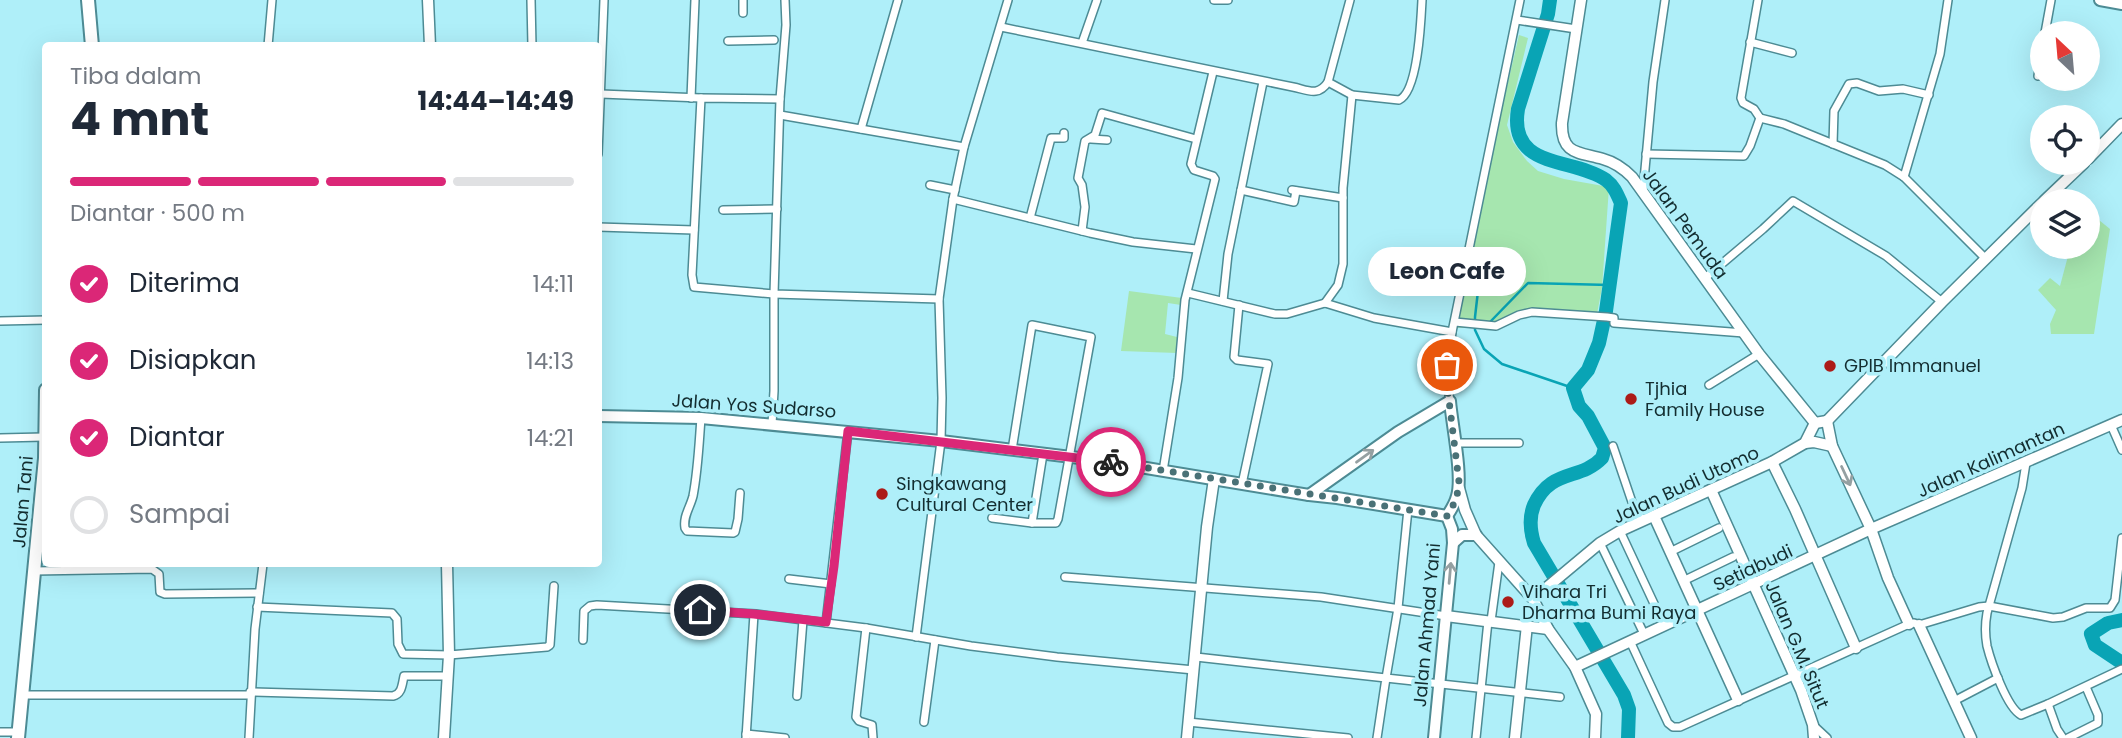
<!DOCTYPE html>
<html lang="id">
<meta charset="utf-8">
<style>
:root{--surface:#fff;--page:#f6f6f7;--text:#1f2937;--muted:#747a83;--line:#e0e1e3;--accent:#db2777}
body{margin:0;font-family:Poppins,sans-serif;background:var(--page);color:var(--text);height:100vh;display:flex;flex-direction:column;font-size:26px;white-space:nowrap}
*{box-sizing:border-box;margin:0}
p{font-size:23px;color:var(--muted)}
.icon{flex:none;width:38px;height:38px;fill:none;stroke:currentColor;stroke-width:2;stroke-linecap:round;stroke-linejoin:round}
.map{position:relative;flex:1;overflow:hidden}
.drawer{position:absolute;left:42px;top:42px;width:560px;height:525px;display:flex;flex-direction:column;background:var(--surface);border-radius:7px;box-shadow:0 7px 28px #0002}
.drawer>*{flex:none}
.needle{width:46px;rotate:334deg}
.controls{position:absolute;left:2030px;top:21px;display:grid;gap:14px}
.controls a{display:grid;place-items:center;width:70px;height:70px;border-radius:50%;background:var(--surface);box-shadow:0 7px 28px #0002;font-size:35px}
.pin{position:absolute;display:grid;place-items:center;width:60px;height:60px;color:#fff;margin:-30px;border:4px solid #fff;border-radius:50%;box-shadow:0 2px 7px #0007}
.courier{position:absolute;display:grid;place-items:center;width:70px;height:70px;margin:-35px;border:5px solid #db2777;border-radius:50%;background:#fff;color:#222;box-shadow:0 2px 9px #0007}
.bubble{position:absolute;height:49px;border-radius:24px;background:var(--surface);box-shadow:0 7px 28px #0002;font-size:23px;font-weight:700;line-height:49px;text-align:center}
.summary em{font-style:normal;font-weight:700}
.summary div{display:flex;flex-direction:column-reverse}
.summary{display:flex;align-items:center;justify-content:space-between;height:119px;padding:0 28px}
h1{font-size:46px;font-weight:700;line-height:52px}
.bar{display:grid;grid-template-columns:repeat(4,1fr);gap:10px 7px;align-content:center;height:84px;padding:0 28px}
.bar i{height:9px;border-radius:5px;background:var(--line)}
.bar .selected{background:var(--accent)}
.bar p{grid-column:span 4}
ol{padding:0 28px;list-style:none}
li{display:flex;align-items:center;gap:21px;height:77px}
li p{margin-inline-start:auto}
li .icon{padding:7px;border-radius:50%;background:var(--accent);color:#fff;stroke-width:4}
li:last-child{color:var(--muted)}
li i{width:38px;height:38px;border:4px solid var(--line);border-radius:50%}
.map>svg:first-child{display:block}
.green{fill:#a6e6af}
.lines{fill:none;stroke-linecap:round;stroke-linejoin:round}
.stream{stroke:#09a4b5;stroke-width:2.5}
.river{stroke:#09a4b5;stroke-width:14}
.street-casing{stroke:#4d8b94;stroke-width:10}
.secondary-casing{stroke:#4d8b94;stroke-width:13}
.primary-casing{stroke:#4d8b94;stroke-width:14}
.highway-casing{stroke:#4d8b94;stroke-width:16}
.street{stroke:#fff;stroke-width:7}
.secondary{stroke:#fff;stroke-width:10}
.primary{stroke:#fff;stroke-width:10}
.highway{stroke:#fff;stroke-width:12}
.oneway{stroke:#95a0a2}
.done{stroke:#4a7176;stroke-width:7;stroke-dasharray:0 12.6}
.route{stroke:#db2777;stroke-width:9}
.poi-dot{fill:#ac1b18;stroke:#afeff9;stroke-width:2.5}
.labels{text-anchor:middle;stroke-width:7;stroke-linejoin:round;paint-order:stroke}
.street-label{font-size:18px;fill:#132d30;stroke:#afeff9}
.poi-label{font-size:18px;fill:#132d30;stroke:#afeff9;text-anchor:start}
</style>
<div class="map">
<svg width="2122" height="738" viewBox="0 0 2122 738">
<rect width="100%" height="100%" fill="#afeff9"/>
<g class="green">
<polygon points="1519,35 1528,38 1507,125 1513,142 1527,161 1538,171 1564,179 1609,187 1602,288 1596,319 1526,315 1504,326 1457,328 1484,186"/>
<polygon points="2094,216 2110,229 2094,334 2051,334 2050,324 2056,310 2038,290 2050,278 2060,286 2068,256 2075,247 2088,247 2088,226"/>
<polygon points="1129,291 1182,298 1181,305 1168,303 1165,334 1177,337 1177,353 1121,351"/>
</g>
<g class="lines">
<g class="stream">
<polyline points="1515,270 1492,274 1478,291 1475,317 1475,330 1484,349 1502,364 1573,388"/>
<polyline points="1490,322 1528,283 1610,285"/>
</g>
<g class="river">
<path d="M1550,0L1548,14L1518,109C1508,170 1573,157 1606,180C1614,186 1617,194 1621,203L1606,311L1599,343L1588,370L1573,388L1579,406L1588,416L1605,448L1602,458C1580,481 1551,468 1534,505C1529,517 1530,530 1534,543L1624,695L1629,709L1628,738"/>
<polyline points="2122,620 2108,623 2091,634 2095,645 2122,663"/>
</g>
<defs>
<g id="street">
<polyline points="531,0 532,46"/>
<polyline points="743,0 743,13"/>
<polyline points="1214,0 1228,0"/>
<polyline points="1758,0 1741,98 1743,103 1754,109 1760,118"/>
<polyline points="1517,20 1576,29"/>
<path d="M1001,27L1293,87C1308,90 1318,97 1328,82L1352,95L1399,100C1418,92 1421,20 1422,0"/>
<polyline points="2045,33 2051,0"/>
<polyline points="728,41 774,40"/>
<polyline points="1750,42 1792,53"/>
<polyline points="1082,43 1097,0"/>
<polyline points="268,46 272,0"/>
<polyline points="2038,76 2042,51"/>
<polyline points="1328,82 1350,0"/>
<polyline points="601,94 701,98"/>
<polyline points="691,98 695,0"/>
<polyline points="780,99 701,98 692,275 694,287 774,294 939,299"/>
<polyline points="780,115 964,147"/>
<polyline points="1760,118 1784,124 1885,165 1904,177 1986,259"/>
<polyline points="861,129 898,0"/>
<polyline points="1091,139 1107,140"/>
<polyline points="1833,144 1834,111 1849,84 1857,83 1879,91 1903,89 1929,95"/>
<polyline points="598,154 604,0"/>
<polyline points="1646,154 1744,156 1750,146 1760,118"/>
<polyline points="1904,177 1940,54 1948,0"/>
<polyline points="930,185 955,190"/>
<polyline points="1241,190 1294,202 1296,191"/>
<polyline points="1292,190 1343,198"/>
<polyline points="1643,191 1653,82 1665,0"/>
<polyline points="953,199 1090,233 1133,242 1196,249"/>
<polyline points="723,210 777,209"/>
<polyline points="1030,218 1051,138 1064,138 1064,133"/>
<polyline points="598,227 694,230"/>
<polyline points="1082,231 1085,207 1082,185 1078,178 1085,141 1095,135 1102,113 1196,139"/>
<polyline points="1705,278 1763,229 1793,201 1886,256 1942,302"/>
<polyline points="1188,293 1275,314 1287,314 1325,303 1374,318 1452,332"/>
<polyline points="1223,301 1228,254 1263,82"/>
<polyline points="1325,303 1338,285 1343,264 1343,188 1352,95"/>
<polyline points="1239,305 1234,357 1237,360 1268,364 1242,484"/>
<polyline points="0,321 46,320"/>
<polyline points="1455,322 1496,326 1519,315 1532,312 1607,317 1614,318 1614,323 1744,333"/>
<polyline points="1709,385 1759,354"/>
<polyline points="1450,401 1446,376 1452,332 1520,0"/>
<path d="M701,418C699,444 698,470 693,496C690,508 683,516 685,528L687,531L733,533L735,532L738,519L740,493"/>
<polyline points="772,424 774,391 774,294 780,99 786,25 785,0"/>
<polyline points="2111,425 2122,450"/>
<polyline points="0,438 44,437"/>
<polyline points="1454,443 1519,443"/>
<polyline points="1613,446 1632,502 1642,521"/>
<path d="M2026,463L2022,488L1987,613C1985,624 1985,635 1987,646C1991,662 2007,708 2021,715L2048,704L2057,729L2063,738"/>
<polyline points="1163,471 1178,378 1185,300 1215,179 1213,176 1194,170 1191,164 1213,72"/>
<polyline points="1408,509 1398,608 1386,678 1560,697"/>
<polyline points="992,518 1032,523 1056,523 1058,519 1091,337 1032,325 1012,450"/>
<polyline points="1032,523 1043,454"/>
<polyline points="1620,531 1664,625"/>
<polyline points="1600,543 1644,634"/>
<polyline points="1670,552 1719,528"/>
<polyline points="34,571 152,569 159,574 160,592 165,594 259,593"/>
<polyline points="1065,577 1321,597 1446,616"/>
<polyline points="789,579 831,584"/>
<polyline points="1683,581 1733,557"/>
<polyline points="257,607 392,613 397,619 398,644 403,654 449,655 547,647 550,645 554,586"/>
<polyline points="1491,621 1499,562"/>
<polyline points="826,623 848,431"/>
<polyline points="866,628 856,717 859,721 872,725 873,738"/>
<polyline points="916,637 941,441 942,398 939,299 953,199 964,147 1008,0"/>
<polyline points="583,640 584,611 590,606 597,605 756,614 866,628 971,646 1057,657 1194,670"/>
<polyline points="1630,641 1668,723 1673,727 1680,727 1909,624 1914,623 1919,625 1979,607 1989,606 2053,618 2063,617 2086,608 2110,608 2115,600 2122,538"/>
<polyline points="1196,657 1386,678 1377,738"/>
<path d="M250,692L393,696C402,694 402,685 404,676H446"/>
<polyline points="21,695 250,695"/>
<polyline points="797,696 803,620"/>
<polyline points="1954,701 1998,678"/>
<polyline points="2048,704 2122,669"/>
<polyline points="924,722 935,640"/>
<polyline points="1188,722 1348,738"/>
<polyline points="1813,725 1827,738"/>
<polyline points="0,732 18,732"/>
<polyline points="746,734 785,738"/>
<polyline points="249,738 255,629 263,564"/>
<polyline points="746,738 754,614"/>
<polyline points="1476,738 1488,621"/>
<polyline points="2068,738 2098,723 2098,715 2086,687"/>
</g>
<g id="secondary">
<polyline points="428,0 430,46"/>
<path d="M1581,0L1562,123C1561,155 1579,152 1603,159C1614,162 1624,169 1632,177L1759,354L1815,423L1827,421"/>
<polyline points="2088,159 2122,124"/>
<polyline points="2044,201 2084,163"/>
<polyline points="1827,421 1942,302 2042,203"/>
<polyline points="1827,421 1832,446 1871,529 1888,578 1909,624"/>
<polyline points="1805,443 1814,442 1832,446"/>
<polyline points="1772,462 1795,509 1856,648"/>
<polyline points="1459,488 1465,510 1476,535 1533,599 1548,629 1575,667 1596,714 1595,738"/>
<polyline points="1711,490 1801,690 1813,725 1814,738"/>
<polyline points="1654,516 1738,700"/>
<polyline points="1533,599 1600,543 1620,531 1772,462 1805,443 1815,423"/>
<polyline points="1446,616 1548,629"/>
<polyline points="1919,625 1971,738"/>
<polyline points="1575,667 1871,529 2122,420"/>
<polyline points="444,738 449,655 447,564"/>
<polyline points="1187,738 1207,527 1214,479"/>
<polyline points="1515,738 1527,625"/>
</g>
<g id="primary">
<polyline points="2100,0 2122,4"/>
<polyline points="598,416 701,418 941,441 1104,461 1309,495 1337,498 1447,516"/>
<path d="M1309,495L1398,432L1450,401C1452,425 1463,476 1457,496C1455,504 1451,510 1447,516"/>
<polyline points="1453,543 1462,535 1476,535"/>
<polyline points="1434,738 1453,543 1452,529 1447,516"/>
</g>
<g id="highway">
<polyline points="88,0 92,46"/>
<polyline points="18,738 45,458 46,390"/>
</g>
</defs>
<use href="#street" class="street-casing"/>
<use href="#secondary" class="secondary-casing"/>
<use href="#primary" class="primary-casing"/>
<use href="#highway" class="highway-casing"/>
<use href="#street" class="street"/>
<use href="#secondary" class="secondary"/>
<use href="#primary" class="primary"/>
<use href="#highway" class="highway"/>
</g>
<defs><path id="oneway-shaft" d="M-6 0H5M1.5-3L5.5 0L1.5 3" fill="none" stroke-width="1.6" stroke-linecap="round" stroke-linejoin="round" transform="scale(1.75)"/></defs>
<g class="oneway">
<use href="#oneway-shaft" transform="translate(1365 456) rotate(-36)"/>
<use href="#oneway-shaft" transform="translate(1846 476) rotate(65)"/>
<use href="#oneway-shaft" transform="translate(1450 573) rotate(-85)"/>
</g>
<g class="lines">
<path class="done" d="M1111,462L1447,516C1454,505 1458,496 1459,482L1446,376L1447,365"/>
<polyline class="route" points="700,610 754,614 826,622 834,566 848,431 1111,462"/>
</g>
<g class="poi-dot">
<circle cx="1830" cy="366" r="7"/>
<circle cx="1631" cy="399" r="7"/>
<circle cx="882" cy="494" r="7"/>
<circle cx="1508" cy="602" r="7"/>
</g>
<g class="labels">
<g class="street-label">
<text transform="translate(1685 224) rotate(54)" y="6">Jalan Pemuda</text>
<text transform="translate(754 406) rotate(4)" y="6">Jalan Yos Sudarso</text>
<text transform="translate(1991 460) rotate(-24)" y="6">Jalan Kalimantan</text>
<text transform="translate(1686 485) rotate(-25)" y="6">Jalan Budi Utomo</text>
<text transform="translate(23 502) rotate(-85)" y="6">Jalan Tani</text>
<text transform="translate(1753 568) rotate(-25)" y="6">Setiabudi</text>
<text transform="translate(1427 625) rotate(-85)" y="6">Jalan Ahmad Yani</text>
<text transform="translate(1797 645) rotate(67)" y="6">Jalan G.M. Situt</text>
</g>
<g class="poi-label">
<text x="1844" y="372">GPIB Immanuel</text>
<text x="1645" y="395">Tjhia<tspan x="1645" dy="21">Family House</tspan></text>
<text x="896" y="490">Singkawang<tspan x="896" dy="21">Cultural Center</tspan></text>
<text x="1522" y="598">Vihara Tri<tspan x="1522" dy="21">Dharma Bumi Raya</tspan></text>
</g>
</g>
</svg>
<div class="controls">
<a><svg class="needle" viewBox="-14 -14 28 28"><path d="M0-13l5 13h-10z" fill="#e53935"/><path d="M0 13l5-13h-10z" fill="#747a83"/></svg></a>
<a><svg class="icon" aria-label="locate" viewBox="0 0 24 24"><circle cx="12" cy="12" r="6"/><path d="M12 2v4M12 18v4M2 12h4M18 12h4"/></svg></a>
<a><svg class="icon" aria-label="layers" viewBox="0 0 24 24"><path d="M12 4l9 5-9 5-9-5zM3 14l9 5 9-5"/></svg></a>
</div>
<div class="pin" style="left:1447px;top:365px;background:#ea580c"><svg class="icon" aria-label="bag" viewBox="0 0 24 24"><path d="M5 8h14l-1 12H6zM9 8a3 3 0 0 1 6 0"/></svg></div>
<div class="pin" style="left:700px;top:610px;background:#1f2937"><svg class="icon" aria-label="home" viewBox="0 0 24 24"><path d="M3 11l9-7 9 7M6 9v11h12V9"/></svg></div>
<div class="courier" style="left:1111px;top:462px"><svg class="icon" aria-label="bike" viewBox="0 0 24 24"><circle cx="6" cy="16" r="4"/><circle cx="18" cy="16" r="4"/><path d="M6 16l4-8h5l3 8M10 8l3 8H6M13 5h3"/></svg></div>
<div class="bubble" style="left:1368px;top:247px;width:158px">Leon Cafe</div>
<section class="drawer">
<div class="summary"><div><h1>4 mnt</h1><p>Tiba dalam</p></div><em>14:44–14:49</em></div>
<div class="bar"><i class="selected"></i><i class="selected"></i><i class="selected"></i><i></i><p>Diantar · 500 m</p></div>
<ol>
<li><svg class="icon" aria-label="check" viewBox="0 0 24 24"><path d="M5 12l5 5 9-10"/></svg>Diterima<p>14:11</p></li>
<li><svg class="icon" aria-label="check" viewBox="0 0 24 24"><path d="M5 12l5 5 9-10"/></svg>Disiapkan<p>14:13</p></li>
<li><svg class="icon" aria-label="check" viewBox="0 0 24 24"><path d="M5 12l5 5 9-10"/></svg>Diantar<p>14:21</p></li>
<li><i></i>Sampai</li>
</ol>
</section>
</div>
